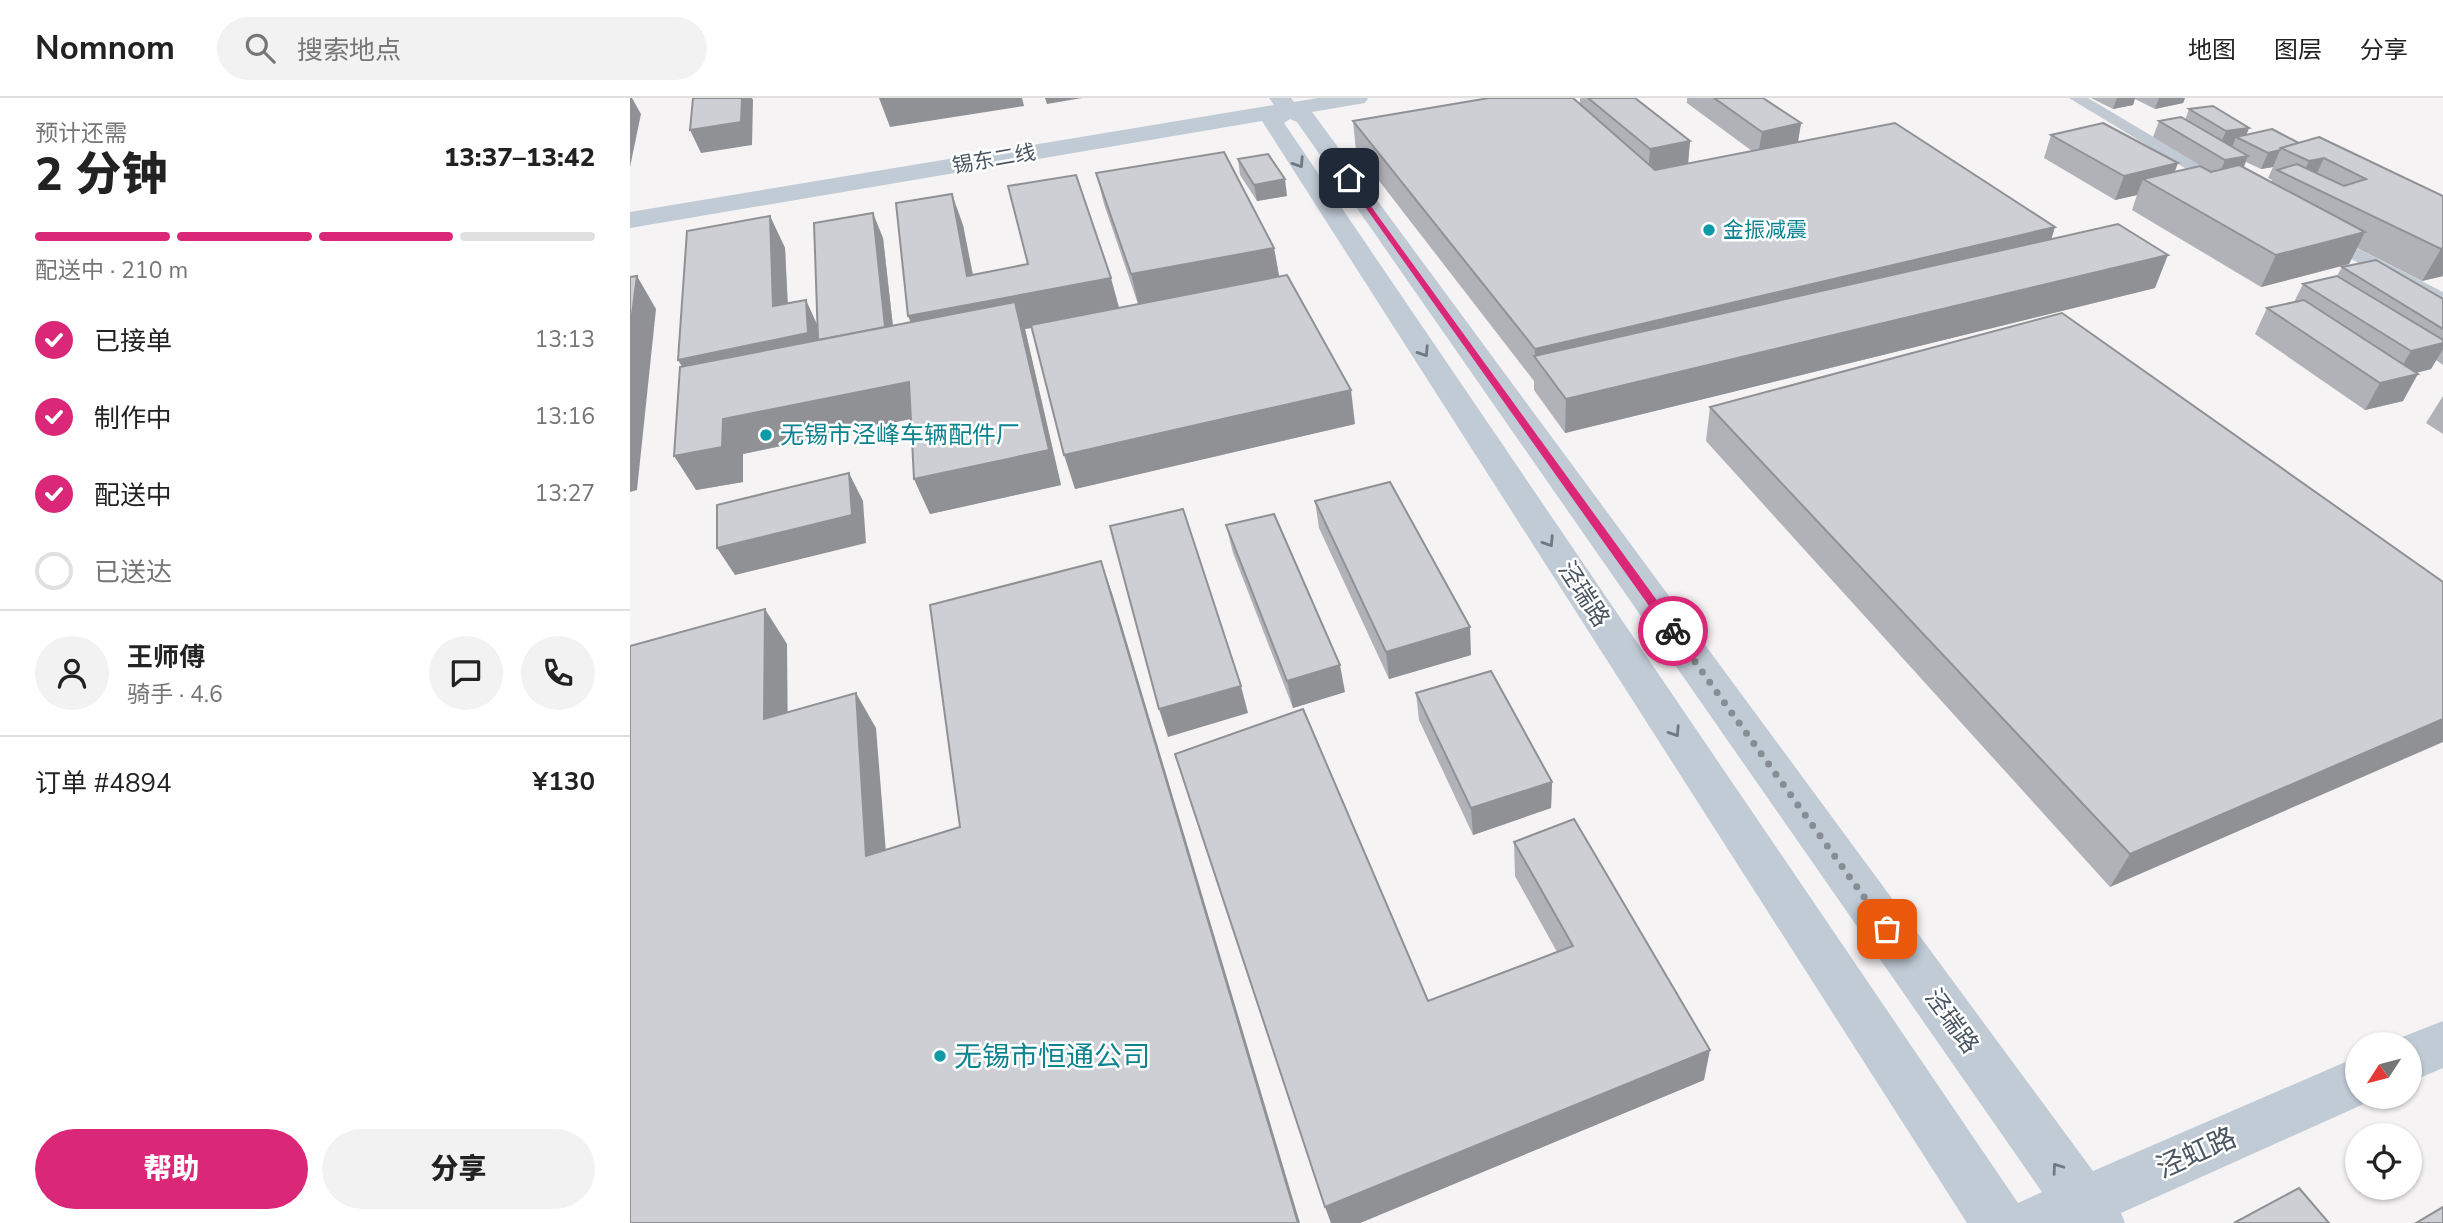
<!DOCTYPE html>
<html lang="zh">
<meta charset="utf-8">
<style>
:root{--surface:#fff;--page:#f2f2f2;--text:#222;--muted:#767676;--line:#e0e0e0;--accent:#db2777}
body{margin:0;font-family:"Nunito Sans","Noto Sans SC",sans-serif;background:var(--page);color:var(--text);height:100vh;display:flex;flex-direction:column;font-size:26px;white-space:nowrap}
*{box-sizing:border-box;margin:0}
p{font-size:23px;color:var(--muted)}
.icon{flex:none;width:38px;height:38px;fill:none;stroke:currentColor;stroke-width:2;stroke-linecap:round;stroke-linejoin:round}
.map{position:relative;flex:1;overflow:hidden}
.side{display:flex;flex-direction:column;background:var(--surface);width:630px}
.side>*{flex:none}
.needle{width:46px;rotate:234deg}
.buttons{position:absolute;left:1715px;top:934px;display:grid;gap:14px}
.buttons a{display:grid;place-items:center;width:77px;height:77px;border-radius:50%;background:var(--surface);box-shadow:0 2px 5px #0004;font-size:35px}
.pin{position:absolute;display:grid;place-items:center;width:60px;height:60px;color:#fff;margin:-30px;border-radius:14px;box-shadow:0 4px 10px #0006}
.courier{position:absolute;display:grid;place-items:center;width:70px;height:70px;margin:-35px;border:5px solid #db2777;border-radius:50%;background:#fff;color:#222;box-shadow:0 2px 9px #0007}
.headline em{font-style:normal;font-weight:800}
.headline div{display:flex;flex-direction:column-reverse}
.headline{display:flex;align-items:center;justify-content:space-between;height:119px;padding:0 35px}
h1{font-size:46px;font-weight:800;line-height:52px}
.bar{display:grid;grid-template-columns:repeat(4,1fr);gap:10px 7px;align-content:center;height:84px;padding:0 35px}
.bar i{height:9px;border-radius:5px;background:var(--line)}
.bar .active{background:var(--accent)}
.bar p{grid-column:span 4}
.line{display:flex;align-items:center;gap:18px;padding:0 35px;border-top:2px solid var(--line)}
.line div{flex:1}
.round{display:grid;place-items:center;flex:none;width:74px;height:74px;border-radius:37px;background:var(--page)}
ol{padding:0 35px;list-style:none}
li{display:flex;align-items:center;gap:21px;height:77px}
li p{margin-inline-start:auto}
li .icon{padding:7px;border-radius:50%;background:var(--accent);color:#fff;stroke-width:4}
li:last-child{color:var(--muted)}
li i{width:38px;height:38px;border:4px solid var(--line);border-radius:50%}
.action{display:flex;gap:14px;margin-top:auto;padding:14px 35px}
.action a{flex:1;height:80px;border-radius:42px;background:var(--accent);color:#fff;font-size:28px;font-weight:800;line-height:80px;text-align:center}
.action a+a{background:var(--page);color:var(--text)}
header{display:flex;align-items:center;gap:42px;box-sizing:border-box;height:98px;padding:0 35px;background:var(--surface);border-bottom:2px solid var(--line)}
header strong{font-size:33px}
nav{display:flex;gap:38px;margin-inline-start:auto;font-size:24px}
.search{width:490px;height:63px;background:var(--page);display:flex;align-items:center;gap:18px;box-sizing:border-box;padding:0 24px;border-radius:38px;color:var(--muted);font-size:26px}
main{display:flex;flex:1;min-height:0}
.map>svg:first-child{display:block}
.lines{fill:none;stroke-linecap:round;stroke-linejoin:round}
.street{fill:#c1cad2;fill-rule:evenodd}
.secondary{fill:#c1cbd6;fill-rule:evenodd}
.wall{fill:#b0b2b7;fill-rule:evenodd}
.shaded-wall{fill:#909195}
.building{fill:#cdcfd5;stroke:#909195;stroke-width:2}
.oneway{stroke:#6e7984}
.route{fill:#db2777}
.done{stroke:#868d94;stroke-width:7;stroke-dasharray:0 12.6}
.culture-dot{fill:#0f9aa8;stroke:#fff;stroke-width:2.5}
.labels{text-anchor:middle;stroke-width:5;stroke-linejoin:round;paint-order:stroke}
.far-street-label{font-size:21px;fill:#4a5661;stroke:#fff}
.far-culture-label{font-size:21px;fill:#0d838f;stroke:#fff;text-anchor:start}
.culture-label{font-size:24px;fill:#0d838f;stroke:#fff;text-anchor:start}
.street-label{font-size:24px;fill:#4a5661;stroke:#fff}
.near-culture-label{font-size:28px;fill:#0d838f;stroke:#fff;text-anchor:start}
.near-street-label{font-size:28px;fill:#4a5661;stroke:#fff}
</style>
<header>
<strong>Nomnom</strong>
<div class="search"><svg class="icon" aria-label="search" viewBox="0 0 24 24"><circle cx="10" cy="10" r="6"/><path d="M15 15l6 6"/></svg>搜索地点</div>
<nav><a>地图</a><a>图层</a><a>分享</a></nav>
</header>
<main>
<section class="side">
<div class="headline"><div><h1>2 分钟</h1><p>预计还需</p></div><em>13:37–13:42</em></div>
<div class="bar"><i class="active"></i><i class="active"></i><i class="active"></i><i></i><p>配送中 · 210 m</p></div>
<ol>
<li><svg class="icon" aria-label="check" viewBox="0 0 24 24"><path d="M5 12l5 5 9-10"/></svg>已接单<p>13:13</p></li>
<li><svg class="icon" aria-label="check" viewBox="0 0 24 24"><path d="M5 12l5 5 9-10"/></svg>制作中<p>13:16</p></li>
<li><svg class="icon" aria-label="check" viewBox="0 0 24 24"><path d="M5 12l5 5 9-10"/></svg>配送中<p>13:27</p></li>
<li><i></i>已送达</li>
</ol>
<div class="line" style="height:126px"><a class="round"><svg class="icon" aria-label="person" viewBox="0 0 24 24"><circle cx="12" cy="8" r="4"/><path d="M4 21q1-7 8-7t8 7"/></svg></a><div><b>王师傅</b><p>骑手 · 4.6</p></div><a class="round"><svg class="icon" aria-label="chat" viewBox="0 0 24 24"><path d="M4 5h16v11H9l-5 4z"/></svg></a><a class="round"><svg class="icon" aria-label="phone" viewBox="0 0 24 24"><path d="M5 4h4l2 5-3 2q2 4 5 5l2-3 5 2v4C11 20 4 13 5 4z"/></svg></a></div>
<div class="line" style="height:91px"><div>订单 #4894</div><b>¥130</b></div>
<div class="action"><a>帮助</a><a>分享</a></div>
</section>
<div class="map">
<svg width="1813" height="1125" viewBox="0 0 1813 1125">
<rect width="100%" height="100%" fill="#f5f3f3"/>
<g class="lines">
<g class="street">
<polygon points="1439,0 1458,0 1606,88 1597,93 1591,92"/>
<polygon points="1691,132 1813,194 1813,208 1684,142 1682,138"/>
</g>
<g class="secondary">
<path d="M639,0H661L664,4L688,0H738L735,5L682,14L1463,1073L1727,959V999H1746L1745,1001L1491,1115L1495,1125H1337L632,23L0,130V114L644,7ZM660,21L667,24L1412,1094L1388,1105L654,25Z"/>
<polygon points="1813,923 1813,970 1780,984 1780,947 1761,947 1762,943"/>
</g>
</g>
<g class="wall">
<polygon points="950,0 1005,0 1060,43 1058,65 1122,53 1057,5 1057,0 1133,0 1171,25 1168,44 1425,129 1421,141 1525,190 935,335 904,292 904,283 726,53 723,23 950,6"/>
<polygon points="1461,0 1555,0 1553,5 1525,11 1505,1 1503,7 1483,11"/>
<path d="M1559,11L1619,30L1616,37L1669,45L1813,98V178L1792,183L1727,150L1719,166L1631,189L1502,112L1507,97L1485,102L1414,60L1421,37L1545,74L1573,69L1523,39L1529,23L1555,22ZM1616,64L1631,71L1643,69L1638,80L1642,82L1641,84L1614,69Z"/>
<polygon points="608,61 657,98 627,103 610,77"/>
<polygon points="466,75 644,150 649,178 725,326 445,391 402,230 395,231 431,387 300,416 284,381 281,321 113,356 113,384 66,392 52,269 140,118 155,150 158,206 188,227 253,140 263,228 281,224 333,127 343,176 489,210 508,206 474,106"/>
<polygon points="1712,169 1813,201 1813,267 1806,262 1801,271 1786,275 1773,303 1735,312 1625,236 1637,210 1664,204 1673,186 1707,178"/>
<polygon points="1813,298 1813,336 1796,325"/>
<polygon points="1080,309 1813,484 1480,789 1076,343"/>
<polygon points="685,403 841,557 759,581 689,430"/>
<polygon points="596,427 715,594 663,610 603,455"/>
<polygon points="786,595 922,684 921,710 843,737 789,622"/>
<polygon points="545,656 798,903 927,854 885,778 884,744 1074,982 730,1125 701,1125"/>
</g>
<g class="shaded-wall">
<polygon points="0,0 2,0 11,16 0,69"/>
<polygon points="112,0 122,0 123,2 122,47 71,55 60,32"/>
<polygon points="249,0 392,0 394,8 260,29"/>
<polygon points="415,0 452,0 417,6"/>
<polygon points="1487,0 1505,0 1503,7 1483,11"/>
<polygon points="1529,0 1555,0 1553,5 1525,11"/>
<polygon points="1171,25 1167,49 1128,57 1132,34"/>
<polygon points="1619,30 1614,43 1606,39 1603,47 1589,49 1596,33"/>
<polygon points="1060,43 1058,66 1018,75 1020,51"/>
<polygon points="1650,52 1643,69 1631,71 1638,55"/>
<polygon points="1618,58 1611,75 1588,79 1595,62"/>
<polygon points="1694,60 1681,88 1670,83 1679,63"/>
<polygon points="1548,65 1539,89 1513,81 1507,97 1485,102 1494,78"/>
<polygon points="655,81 657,98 627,103 624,87"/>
<polygon points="322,96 333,127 348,205 481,180 490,213 395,231 431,387 300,416 284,381 292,251 278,218 337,178"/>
<polygon points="243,115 253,140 266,256 68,295 48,262 143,208 140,118 155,150 159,239 176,202 191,235"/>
<polygon points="1425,129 1415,161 905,260 905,251"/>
<polygon points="1735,134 1719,166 1631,189 1646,157"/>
<polygon points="644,150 650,183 509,209 501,176"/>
<polygon points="1813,150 1813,178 1792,183 1811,151"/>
<polygon points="1538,157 1525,190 935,335 936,301"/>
<polygon points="7,178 26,211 7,392 0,394 0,232"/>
<polygon points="1813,245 1813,251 1801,271 1765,280 1781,253"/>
<polygon points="1788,276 1773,303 1735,312 1750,285"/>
<polygon points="279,284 294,318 113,356 113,384 66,392 44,358 93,321"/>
<polygon points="721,292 725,326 445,391 434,357"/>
<polygon points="219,375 233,403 236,445 105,477 87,450"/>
<polygon points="471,463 483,498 670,1125 667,1125"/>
<polygon points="135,511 157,546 158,656 134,621"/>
<polygon points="840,529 841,557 759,581 756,554"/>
<polygon points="710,567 715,594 663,610 657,583"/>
<polygon points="611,588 618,615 538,639 529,611"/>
<polygon points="226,595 246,630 259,792 236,758"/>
<polygon points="1813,621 1813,644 1480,789 1500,756"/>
<polygon points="922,684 921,710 843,737 841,710"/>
<polygon points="1080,952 1074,982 730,1125 701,1125 695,1109"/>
</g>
<g class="building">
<polygon points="63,0 112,0 111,24 60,32"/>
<polygon points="859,0 943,0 1025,72 1265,25 1425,129 905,251 723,23"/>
<polygon points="958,0 1005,0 1060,43 1020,51"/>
<polygon points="1084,0 1133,0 1171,25 1132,34"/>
<polygon points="1583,8 1619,30 1596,33 1559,11"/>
<polygon points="1551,19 1618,58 1595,62 1529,23"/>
<polygon points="1473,25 1548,65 1494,78 1421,37"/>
<polygon points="1642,31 1669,45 1651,50 1650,52 1638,55 1606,39"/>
<polygon points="1689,39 1813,98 1813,150 1811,151 1647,72 1667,66 1714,88 1736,81 1694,60 1679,63 1651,50"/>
<polygon points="594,54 644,150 501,176 466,75"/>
<polygon points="638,56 655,81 624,87 608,61"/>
<polygon points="1609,67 1735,134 1646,157 1513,81 1570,68 1581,74"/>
<polygon points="446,77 481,180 278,218 266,105 322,96 337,178 398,166 378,88"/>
<polygon points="243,115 255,229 188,242 184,125"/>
<polygon points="140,118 143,208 176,202 178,235 48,262 57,133"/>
<polygon points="1488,126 1538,157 936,301 904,258"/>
<polygon points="1746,162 1813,201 1813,231 1712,169"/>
<polygon points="657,177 721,292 434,357 401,227"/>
<polygon points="7,178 0,232 0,179"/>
<polygon points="1707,178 1813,242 1813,245 1781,253 1673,186"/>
<polygon points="1674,202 1788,276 1750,285 1637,210"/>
<polygon points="385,204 419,352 284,381 279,284 93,321 92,349 44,358 50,269"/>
<polygon points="1432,215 1813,484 1813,621 1500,756 1080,309"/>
<polygon points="219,375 222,417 87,450 87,407"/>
<polygon points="760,384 840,529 756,554 685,403"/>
<polygon points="553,411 611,588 529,611 480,428"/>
<polygon points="644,416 710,567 657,583 596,427"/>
<polygon points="471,463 668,1125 0,1125 0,548 135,511 134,621 226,595 236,758 330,729 300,507"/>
<polygon points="861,573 922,684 841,710 786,595"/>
<polygon points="673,611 798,903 943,848 884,744 944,721 1080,952 695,1109 545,656"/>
<polygon points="1669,1090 1699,1125 1604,1125"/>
<polygon points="1813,1109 1813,1125 1786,1125"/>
</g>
<defs><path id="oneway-chevron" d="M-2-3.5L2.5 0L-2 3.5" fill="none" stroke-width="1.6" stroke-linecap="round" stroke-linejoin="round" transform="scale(1.75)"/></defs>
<g class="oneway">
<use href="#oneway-chevron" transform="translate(669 65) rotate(57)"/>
<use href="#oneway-chevron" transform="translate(794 254) rotate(57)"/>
<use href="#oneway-chevron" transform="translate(919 444) rotate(57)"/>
<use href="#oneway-chevron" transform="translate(1045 634) rotate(57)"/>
<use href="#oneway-chevron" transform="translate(1427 1070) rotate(-126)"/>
</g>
<polygon class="route" points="719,78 1047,530 1047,536 1039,536 716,82"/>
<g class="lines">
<polyline class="done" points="1043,533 1257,831"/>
</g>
<g class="culture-dot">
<circle cx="1079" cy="132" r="7"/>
<circle cx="136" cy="337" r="7"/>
<circle cx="310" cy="958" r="7"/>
</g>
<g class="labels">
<g class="far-street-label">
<text transform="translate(364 61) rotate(-10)" y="7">锡东二线</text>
</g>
<g class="far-culture-label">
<text x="1093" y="139">金振减震</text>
</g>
<g class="culture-label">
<text x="150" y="345">无锡市泾峰车辆配件厂</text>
</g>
<g class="street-label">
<text transform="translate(954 496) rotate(57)" y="8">泾瑞路</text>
<text transform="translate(1322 923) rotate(54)" y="8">泾瑞路</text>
</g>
<g class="near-culture-label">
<text x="324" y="968">无锡市恒通公司</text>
</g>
<g class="near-street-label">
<text transform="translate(1566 1054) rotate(-24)" y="10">泾虹路</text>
</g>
</g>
</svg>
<div class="buttons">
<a><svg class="needle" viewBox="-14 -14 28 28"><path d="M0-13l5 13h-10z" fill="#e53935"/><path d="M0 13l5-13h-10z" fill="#767676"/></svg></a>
<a><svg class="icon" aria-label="locate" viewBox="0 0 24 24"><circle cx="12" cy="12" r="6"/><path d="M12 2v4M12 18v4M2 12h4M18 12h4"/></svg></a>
</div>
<div class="pin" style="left:1257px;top:831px;background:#ea580c"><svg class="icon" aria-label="bag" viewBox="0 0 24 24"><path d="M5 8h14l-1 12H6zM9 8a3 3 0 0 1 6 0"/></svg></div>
<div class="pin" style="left:719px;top:80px;background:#1f2937"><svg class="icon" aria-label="home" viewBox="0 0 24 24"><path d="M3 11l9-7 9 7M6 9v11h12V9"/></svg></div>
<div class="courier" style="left:1043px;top:533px"><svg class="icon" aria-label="bike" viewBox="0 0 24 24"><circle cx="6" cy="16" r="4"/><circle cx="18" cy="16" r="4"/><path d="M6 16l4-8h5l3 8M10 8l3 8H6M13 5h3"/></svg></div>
</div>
</main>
